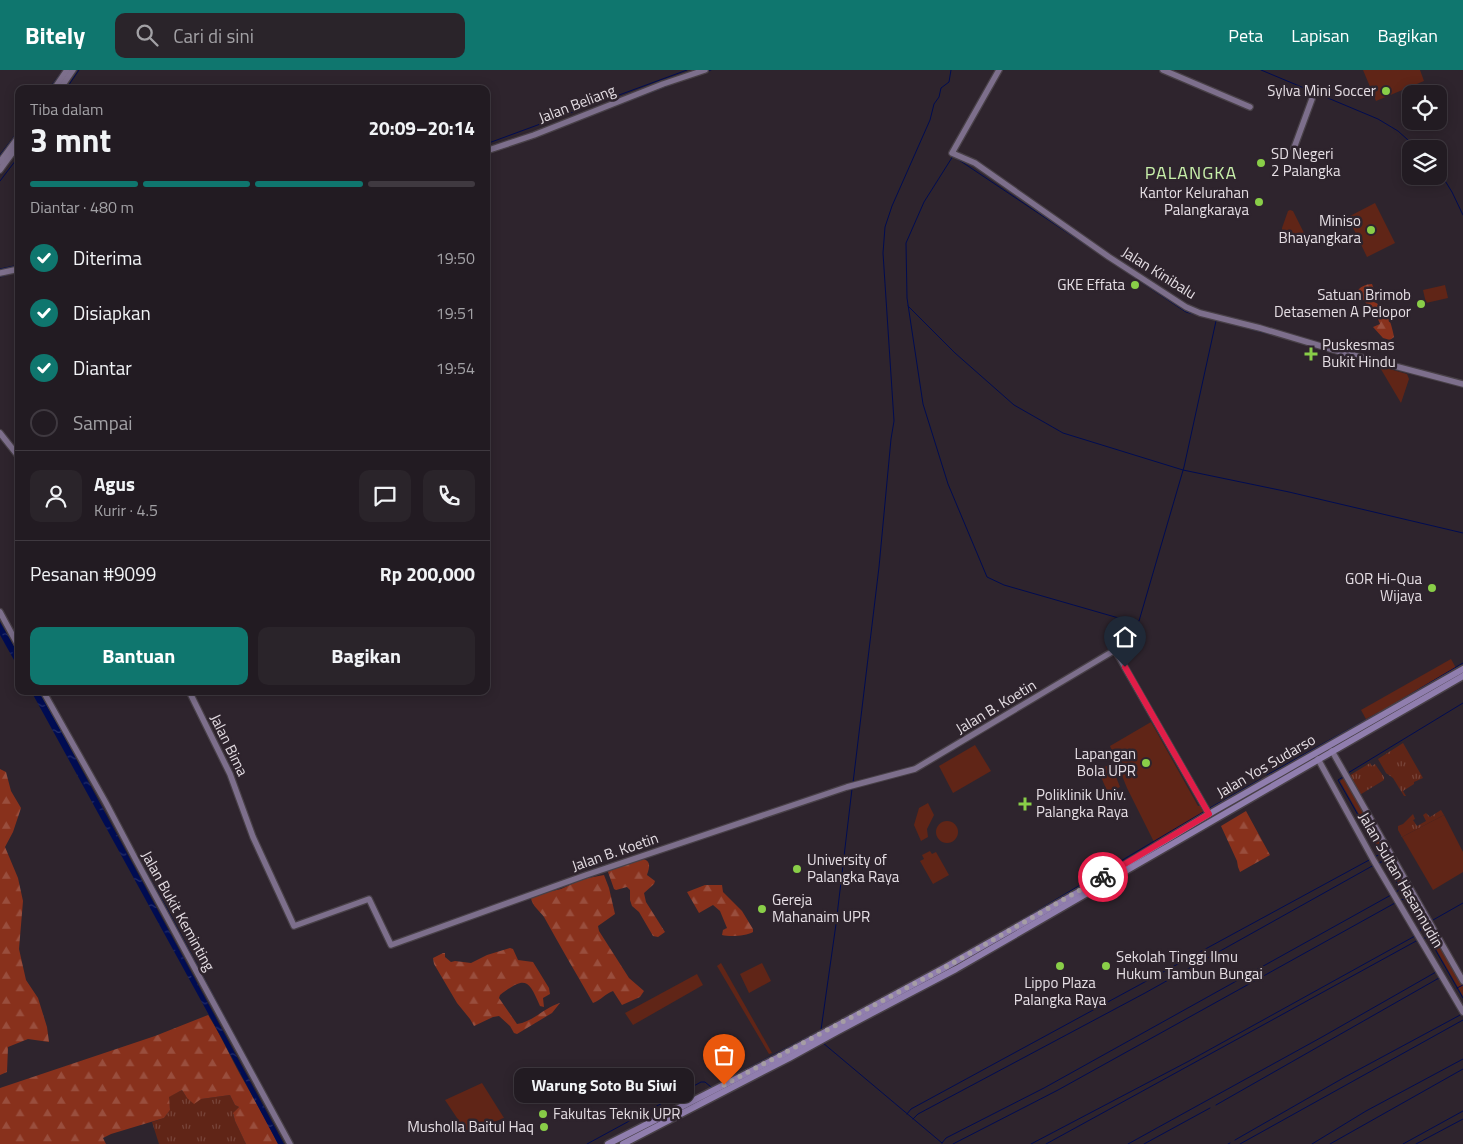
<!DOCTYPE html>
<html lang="id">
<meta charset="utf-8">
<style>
:root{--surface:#221b22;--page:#2a242a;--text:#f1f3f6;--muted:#a2a1a5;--line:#3f3940;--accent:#0f766e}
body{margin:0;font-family:"Titillium Web",sans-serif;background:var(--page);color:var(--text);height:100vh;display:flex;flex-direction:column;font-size:19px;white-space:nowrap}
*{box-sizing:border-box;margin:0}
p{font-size:16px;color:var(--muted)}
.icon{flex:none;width:28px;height:28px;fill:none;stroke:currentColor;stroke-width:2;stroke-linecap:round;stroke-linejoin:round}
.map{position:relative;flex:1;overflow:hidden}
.details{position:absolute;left:15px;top:15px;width:475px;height:610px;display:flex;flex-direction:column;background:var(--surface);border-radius:10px;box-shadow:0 2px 12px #0003,0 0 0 1px var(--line)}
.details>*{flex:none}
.buttons{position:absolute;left:1402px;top:15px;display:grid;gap:10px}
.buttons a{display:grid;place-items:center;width:45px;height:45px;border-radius:10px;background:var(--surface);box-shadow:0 2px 12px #0003,0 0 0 1px var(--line);font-size:25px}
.pin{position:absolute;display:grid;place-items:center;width:42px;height:42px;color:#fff;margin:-51px -21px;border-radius:50% 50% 50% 0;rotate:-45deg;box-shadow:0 0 5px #0007}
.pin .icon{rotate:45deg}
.courier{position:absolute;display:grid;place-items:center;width:50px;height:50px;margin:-25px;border:4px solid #e11d48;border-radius:50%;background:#fff;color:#222;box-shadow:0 1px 6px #0007}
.bubble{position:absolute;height:35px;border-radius:10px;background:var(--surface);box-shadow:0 2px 12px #0003,0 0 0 1px var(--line);font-size:16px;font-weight:700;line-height:35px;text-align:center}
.head em{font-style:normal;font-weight:700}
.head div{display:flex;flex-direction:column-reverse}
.head{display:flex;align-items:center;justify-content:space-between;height:85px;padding:0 15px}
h1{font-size:32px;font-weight:700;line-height:38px}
.bar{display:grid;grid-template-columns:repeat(4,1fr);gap:8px 5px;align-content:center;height:60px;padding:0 15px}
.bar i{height:6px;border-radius:4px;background:var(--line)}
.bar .on{background:var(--accent)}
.bar p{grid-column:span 4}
.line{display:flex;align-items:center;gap:12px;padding:0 15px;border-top:1px solid var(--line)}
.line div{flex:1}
.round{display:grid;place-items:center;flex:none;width:52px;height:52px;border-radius:10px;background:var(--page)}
ol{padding:0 15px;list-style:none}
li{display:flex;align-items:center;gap:15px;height:55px}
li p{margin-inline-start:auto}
li .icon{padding:5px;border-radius:50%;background:var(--accent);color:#fff;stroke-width:4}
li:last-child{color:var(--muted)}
li i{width:28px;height:28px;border:2px solid var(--line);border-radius:50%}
.primary-button{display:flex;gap:10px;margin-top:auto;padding:10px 15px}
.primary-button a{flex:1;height:58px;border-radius:10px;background:var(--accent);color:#fff;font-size:20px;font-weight:700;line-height:58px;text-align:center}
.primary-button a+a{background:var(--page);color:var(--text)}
header{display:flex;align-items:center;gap:30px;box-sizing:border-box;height:70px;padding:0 25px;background:var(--accent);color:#fff}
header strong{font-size:24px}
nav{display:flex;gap:28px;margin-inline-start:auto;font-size:18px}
.search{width:350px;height:45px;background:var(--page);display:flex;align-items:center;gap:12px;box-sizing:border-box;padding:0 18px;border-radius:10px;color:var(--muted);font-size:19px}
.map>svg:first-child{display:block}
.grass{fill:url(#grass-tufts)}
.forest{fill:url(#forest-firs)}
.green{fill:#602517}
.water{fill:url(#water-ripples)}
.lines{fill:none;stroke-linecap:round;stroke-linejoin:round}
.stream{stroke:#000c52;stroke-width:1}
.secondary-casing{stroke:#484047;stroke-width:8}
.primary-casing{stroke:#484047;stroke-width:9}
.secondary{stroke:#7d6f8c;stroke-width:5.5}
.primary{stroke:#907eae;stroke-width:6}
.done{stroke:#a59da4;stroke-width:5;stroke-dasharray:0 9}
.route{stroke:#e11d48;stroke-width:6}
.poi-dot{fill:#89ce48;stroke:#2e242d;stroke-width:2}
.labels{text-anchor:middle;stroke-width:5;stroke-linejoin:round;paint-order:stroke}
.poi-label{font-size:15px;fill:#e5dee4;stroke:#2e242d;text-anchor:end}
.street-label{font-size:15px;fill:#e5dee4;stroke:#2e242d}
.quarter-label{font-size:18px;letter-spacing:1px;fill:#c7efaa;stroke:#2e242d}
</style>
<header>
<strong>Bitely</strong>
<div class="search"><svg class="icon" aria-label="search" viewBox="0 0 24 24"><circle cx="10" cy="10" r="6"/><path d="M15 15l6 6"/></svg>Cari di sini</div>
<nav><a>Peta</a><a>Lapisan</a><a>Bagikan</a></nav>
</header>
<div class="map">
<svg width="1463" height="1074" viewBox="0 0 1463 1074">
<defs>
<pattern id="grass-tufts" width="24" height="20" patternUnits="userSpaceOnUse" patternTransform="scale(1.25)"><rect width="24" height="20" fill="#602517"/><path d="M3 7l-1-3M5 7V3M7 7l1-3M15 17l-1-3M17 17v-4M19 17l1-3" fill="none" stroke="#774439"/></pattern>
<pattern id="forest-firs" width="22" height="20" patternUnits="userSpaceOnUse" patternTransform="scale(1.25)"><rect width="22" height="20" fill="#88311c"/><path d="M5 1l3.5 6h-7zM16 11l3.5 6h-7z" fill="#994e3d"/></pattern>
<pattern id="water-ripples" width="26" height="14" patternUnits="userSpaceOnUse" patternTransform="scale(1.25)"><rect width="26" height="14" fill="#000c52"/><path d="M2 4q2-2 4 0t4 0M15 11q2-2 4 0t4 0" fill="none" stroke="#252f6b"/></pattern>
</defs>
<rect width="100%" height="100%" fill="#2e242d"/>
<g class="grass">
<polygon points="1403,673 1423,708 1414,712 1414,714 1403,721 1406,726 1404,726 1393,708 1386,703 1378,689"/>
<polygon points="1370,693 1372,696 1375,694 1384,707 1384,710 1358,726 1347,707"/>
<polygon points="1441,740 1444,745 1402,767 1398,760 1398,756 1403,754 1413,744 1415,749 1413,750 1417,756 1426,751 1423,745 1426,743 1430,747"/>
<polygon points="182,1020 187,1028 201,1029 230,1025 235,1035 239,1037 233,1044 235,1051 246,1074 159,1074 152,1052 164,1048 170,1040 168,1027"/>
</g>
<g class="forest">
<path d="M1372,214L1375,222L1373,230C1376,234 1381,235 1384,238C1388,243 1393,260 1394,267L1390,270L1383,268L1373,257L1380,254L1378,249L1371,245L1366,233L1357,222C1359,217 1366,214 1372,214Z"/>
<polygon points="0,699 6,702 11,721 21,738 13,762 5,777 18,808 23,831 19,879 26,910 38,928 47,957 49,972 28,969 8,977 7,1002 0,1005"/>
<polygon points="1246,741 1270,785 1240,802 1238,797 1237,791 1221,756"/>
<path d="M643,789C652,791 649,799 647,805L655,811L654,814L644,823L646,832L665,862L658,867L653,866L639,842L632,836L630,830V820L627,817L616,820L614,819L608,802L609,799Z"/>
<path d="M604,805L609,818L615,844L598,856L599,861L629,908L644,921L640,927L622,935L613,921C605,924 601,930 593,933C577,905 560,876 544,847C540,841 532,836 531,828L539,824L561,819L583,809Z"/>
<path d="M705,815H722L723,822L742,841L753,859V862C746,866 730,867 722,865L723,860L727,858L720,841L713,835L699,843L687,822Z"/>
<path d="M510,878L513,879L518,890L533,892L549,918L550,924L543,928L544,937L540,936C528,907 524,907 500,925L499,928L517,954C533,952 545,937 560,933L552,943L517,964L514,963L510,956L499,946L493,947L474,956L470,949L457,933L434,894L433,888L443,883H445V887L451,892L455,891L471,893L487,885Z"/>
<path d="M208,945C222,967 232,991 245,1013C256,1033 268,1053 278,1074H246L235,1051L233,1043L239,1037L235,1035L230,1025L201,1029L194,1034L187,1028L182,1020L169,1027L170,1040L164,1048L111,1064L103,1068L106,1074H0V1018L155,966Z"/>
</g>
<g class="green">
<polygon points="1363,0 1420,0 1424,11 1376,31"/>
<polygon points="1375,133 1395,173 1367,187 1348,147"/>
<polygon points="1290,140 1293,141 1307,169 1282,162 1282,158 1288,141"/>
<polygon points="1445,215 1448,228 1426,233 1423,220"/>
<polygon points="1379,296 1407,304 1409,309 1401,333"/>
<polygon points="1451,589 1456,598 1367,651 1361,640"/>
<polygon points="1151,652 1198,736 1200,736 1205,745 1155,774 1127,718 1110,676"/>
<polygon points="975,675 991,701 953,723 939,696"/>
<polygon points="1111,694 1120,717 1108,723 1098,700"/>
<polygon points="1344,708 1463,914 1463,926 1340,711"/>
<polygon points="928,733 934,745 927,759 928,767 921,771 914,755 919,738"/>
<polygon points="1444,745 1463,782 1463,802 1433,820 1402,767"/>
<circle cx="947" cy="762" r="11"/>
<polygon points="930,781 932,784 936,782 949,805 933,814 920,791 924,789 922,785"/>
<polygon points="721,893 772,983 769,984 717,896"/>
<polygon points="762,893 771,911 749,923 740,904"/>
<polygon points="697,904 703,915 633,955 625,943"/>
<polygon points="482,1013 504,1048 472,1061 465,1060 445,1030"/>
</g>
<g class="water">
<polygon points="0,552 19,585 19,599 0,565"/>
<polygon points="31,621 39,621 68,674 284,1074 278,1074 221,967"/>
</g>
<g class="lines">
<g class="stream">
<polyline points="1261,0 1378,49 1398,61 1418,79"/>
<polyline points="707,1 711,0"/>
<polyline points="49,19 63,0"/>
<polyline points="66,19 79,0"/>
<polyline points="562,57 675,13"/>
<polyline points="486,74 687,0"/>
<polyline points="486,84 523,71"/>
<polyline points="0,85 19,60"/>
<polyline points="953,86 924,132 906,173 907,228 923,334 948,414 987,507 1004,515 1136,553 1139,551 1184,397 1216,251"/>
<polyline points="956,88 1186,242 1284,268"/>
<polyline points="1439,101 1452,122 1463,145"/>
<polyline points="0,111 19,86"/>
<polyline points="0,199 19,195"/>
<polyline points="0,207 14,203"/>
<polyline points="908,236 955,283 1014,335 1063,363 1183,400 1289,422 1463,463"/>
<polyline points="1435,309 1463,317"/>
<polyline points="48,624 79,679"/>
<polyline points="1384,640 1463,593"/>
<polyline points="1348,703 1463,633"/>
<polyline points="1267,705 1378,643"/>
<polyline points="1343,707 1338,710 1463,928"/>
<polyline points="853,713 879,497 891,369 894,351 883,183 885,157 892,136 930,50 934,34 939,27 941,18 949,12 951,0"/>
<polyline points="1208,739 1261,709"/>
<polyline points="134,780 166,837 293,1074"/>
<polyline points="1374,787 1381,784"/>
<polyline points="1378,793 1384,791"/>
<polyline points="1395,823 1400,819"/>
<polyline points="1399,831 1406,828"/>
<polyline points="1433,850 1463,833"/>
<polyline points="1008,858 1205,741"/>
<polyline points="1419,862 1422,857 1427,854"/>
<polyline points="1422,869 1428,867"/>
<polyline points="1457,918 1463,915"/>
<polyline points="821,960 836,854 852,719"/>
<polyline points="823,973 942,1073"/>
<polyline points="1216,1035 1439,908"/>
<polyline points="907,1044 911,1039 1371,789"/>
<polyline points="913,1049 918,1044 1145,923 1374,795"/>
<polyline points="1235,1070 1345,1007 1462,944"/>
<polyline points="942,1073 946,1068 1044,1018 1391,825"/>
<polyline points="587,1074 701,1012 705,1012 711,1017 716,1015 882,928"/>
<polyline points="953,1074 1058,1020 1395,833"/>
<polyline points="1031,1074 1189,991 1415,866"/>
<polyline points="1046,1074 1418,870"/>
<polyline points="1128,1074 1322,967 1436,902"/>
<polyline points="1144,1074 1210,1038"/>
<polyline points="1228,1074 1230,1073"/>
<polyline points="1240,1074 1463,950"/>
<polyline points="1312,1074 1366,1041 1463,989"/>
<polyline points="1330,1074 1463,999"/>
<polyline points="1403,1074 1463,1041"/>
<polyline points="1416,1074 1463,1049"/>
</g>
<defs>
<g id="secondary">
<polyline points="999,0 952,83 975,93 1109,187 1186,237 1200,243 1260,258 1334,280 1463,314"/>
<polyline points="1163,0 1250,37"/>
<polyline points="54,19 67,0"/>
<polyline points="60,19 73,0"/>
<polyline points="1294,78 1312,29"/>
<polyline points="486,81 534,65 663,14 705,0"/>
<polyline points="0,92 19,66"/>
<polyline points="0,100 19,74"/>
<polyline points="0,203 19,199"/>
<polyline points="0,363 19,387"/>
<polyline points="0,542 19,577"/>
<polyline points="43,621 106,733 136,790 290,1074"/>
<polyline points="189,621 230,704 253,767 294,856 369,829 391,875 586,805 847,717 915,699 1115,580 1209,744"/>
<polyline points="1332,681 1463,911"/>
<polyline points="1318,689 1374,791 1463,942"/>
</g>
<g id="primary">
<polyline points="608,1074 777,988 944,898 1105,807 1209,744 1463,599"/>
<polyline points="623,1074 789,988 838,961 956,899 1463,606"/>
</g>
</defs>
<use href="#secondary" class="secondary-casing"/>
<use href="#primary" class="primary-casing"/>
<use href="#secondary" class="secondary"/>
<use href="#primary" class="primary"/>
</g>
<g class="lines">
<polyline class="done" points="724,1015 944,898 1103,807"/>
<polyline class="route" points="1103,807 1209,744 1125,597"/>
</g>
<g class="poi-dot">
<circle cx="1386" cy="21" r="5"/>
<circle cx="1261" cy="93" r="5"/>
<circle cx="1259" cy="132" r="5"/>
<circle cx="1371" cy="160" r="5"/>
<circle cx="1135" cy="215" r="5"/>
<circle cx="1421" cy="234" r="5"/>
<path d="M1308.5 276.5h5v5h5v5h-5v5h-5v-5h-5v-5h5z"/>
<circle cx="1432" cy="518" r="5"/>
<circle cx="1146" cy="693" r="5"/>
<path d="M1022.5 726.5h5v5h5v5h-5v5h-5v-5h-5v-5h5z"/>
<circle cx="797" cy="799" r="5"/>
<circle cx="762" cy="839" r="5"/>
<circle cx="1060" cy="896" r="5"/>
<circle cx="1106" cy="896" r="5"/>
<circle cx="543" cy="1044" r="5"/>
<circle cx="544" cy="1057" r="5"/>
</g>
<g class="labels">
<g class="poi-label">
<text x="1376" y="26">Sylva Mini Soccer</text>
<text x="1271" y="89" text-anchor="start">SD Negeri<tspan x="1271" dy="17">2 Palangka</tspan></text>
<text x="1249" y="128">Kantor Kelurahan<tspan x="1249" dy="17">Palangkaraya</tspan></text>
<text x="1361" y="156">Miniso<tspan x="1361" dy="17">Bhayangkara</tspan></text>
<text x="1125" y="220">GKE Effata</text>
<text x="1411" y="230">Satuan Brimob<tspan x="1411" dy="17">Detasemen A Pelopor</tspan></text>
<text x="1322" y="280" text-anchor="start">Puskesmas<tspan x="1322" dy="17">Bukit Hindu</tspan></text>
<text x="1422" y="514">GOR Hi-Qua<tspan x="1422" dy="17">Wijaya</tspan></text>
<text x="1136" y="689">Lapangan<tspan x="1136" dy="17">Bola UPR</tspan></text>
<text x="1036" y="730" text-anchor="start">Poliklinik Univ.<tspan x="1036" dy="17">Palangka Raya</tspan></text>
<text x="807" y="795" text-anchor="start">University of<tspan x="807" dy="17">Palangka Raya</tspan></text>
<text x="772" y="835" text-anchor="start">Gereja<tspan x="772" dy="17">Mahanaim UPR</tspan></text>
<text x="1116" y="892" text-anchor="start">Sekolah Tinggi Ilmu<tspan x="1116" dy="17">Hukum Tambun Bungai</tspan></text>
<text x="1060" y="918" text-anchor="middle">Lippo Plaza<tspan x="1060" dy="17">Palangka Raya</tspan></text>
<text x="553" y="1049" text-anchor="start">Fakultas Teknik UPR</text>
<text x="534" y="1062">Musholla Baitul Haq</text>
</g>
<g class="street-label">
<text transform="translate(577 34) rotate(-21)" y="5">Jalan Beliang</text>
<text transform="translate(1159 203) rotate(32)" y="5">Jalan Kinibalu</text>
<text transform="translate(996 637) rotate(-31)" y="5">Jalan B. Koetin</text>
<text transform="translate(229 675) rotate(64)" y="5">Jalan Bima</text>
<text transform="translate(1266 696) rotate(-30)" y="5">Jalan Yos Sudarso</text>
<text transform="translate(615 782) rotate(-19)" y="5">Jalan B. Koetin</text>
<text transform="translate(1401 810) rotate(60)" y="5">Jalan Sultan Hasannudin</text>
<text transform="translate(178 841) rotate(61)" y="5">Jalan Bukit Keminting</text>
</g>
<g class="quarter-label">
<text x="1191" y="109">PALANGKA</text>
</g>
</g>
</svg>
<div class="buttons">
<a><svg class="icon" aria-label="locate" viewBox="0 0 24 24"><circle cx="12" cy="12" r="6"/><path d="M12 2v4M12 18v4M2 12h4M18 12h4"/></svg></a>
<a><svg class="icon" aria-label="layers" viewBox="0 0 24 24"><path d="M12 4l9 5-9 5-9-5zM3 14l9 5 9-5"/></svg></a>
</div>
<div class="pin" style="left:724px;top:1015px;background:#ea580c"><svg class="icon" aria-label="bag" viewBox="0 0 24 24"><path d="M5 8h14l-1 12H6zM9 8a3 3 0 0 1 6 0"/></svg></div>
<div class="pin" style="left:1125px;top:597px;background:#1f2937"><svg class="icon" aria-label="home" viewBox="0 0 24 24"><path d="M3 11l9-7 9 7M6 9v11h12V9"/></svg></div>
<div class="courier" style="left:1103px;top:807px"><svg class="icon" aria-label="bike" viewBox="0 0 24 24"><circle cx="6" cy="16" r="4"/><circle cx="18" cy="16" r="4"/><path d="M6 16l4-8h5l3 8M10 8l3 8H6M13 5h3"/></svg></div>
<div class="bubble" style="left:514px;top:998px;width:180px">Warung Soto Bu Siwi</div>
<section class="details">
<div class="head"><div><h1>3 mnt</h1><p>Tiba dalam</p></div><em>20:09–20:14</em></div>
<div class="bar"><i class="on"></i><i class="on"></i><i class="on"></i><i></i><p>Diantar · 480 m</p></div>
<ol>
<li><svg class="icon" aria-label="check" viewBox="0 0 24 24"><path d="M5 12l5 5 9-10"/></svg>Diterima<p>19:50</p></li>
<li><svg class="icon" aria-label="check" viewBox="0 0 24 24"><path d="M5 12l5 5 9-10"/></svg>Disiapkan<p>19:51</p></li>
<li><svg class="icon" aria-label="check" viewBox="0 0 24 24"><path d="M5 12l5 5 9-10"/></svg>Diantar<p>19:54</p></li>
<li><i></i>Sampai</li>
</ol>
<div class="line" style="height:90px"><a class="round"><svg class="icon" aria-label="person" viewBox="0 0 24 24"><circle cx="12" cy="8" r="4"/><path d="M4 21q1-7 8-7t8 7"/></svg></a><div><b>Agus</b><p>Kurir · 4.5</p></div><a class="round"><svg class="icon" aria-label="chat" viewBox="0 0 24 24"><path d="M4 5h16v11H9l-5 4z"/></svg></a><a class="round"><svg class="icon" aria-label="phone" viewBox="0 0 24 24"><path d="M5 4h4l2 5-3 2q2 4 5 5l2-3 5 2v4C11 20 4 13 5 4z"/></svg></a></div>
<div class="line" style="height:65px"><div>Pesanan #9099</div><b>Rp 200,000</b></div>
<div class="primary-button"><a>Bantuan</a><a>Bagikan</a></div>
</section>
</div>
